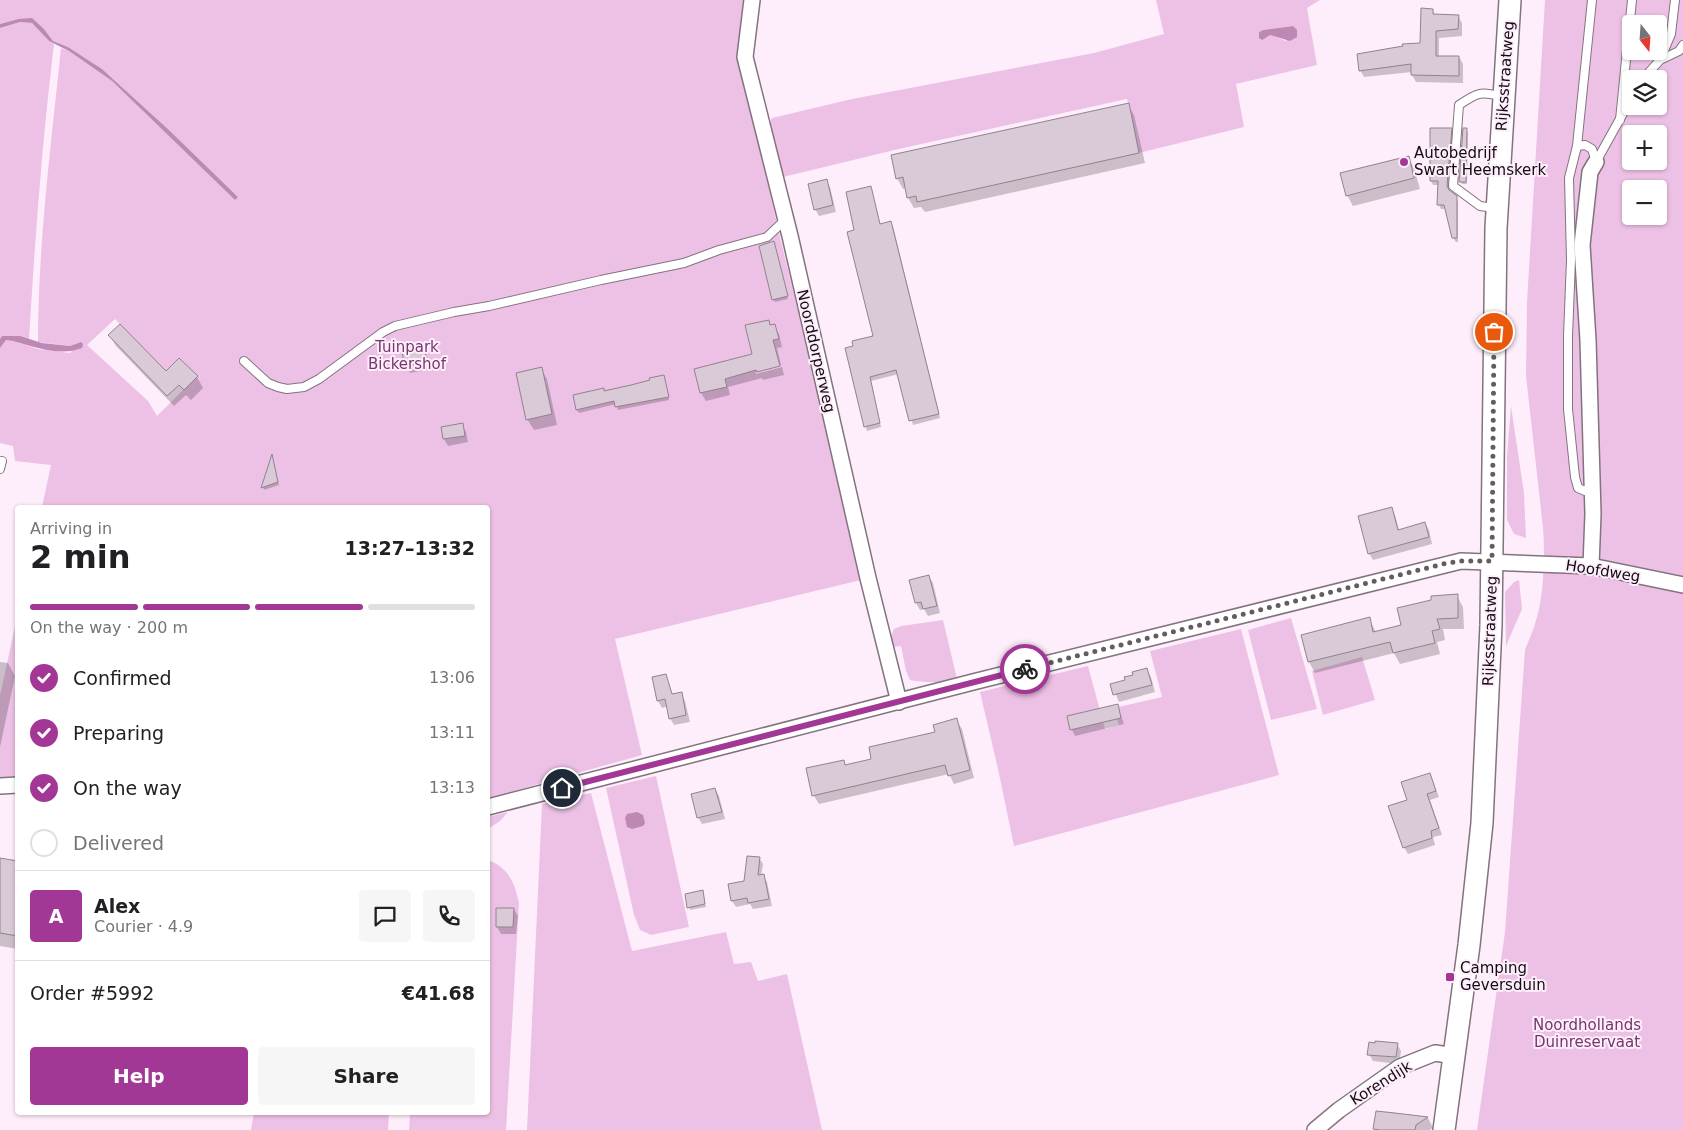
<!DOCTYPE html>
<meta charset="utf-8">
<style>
:root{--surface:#fff;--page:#f6f6f6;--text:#202124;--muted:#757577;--line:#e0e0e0;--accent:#a33796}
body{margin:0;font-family:"DejaVu Sans",sans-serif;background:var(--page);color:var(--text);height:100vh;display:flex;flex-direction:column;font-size:19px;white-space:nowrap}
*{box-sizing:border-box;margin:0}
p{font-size:16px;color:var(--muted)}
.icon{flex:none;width:28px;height:28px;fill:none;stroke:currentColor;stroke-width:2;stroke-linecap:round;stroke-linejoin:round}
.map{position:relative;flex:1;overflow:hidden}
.side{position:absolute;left:15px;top:505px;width:475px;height:610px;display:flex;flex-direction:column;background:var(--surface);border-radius:5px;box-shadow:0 1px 4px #0004}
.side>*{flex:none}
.needle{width:32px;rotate:163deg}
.controls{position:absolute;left:1622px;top:15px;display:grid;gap:10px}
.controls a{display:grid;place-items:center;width:45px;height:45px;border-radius:5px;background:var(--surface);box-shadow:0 1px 4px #0004;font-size:25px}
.pin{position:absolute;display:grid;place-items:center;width:42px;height:42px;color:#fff;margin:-21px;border:2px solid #fff;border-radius:50%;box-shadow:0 1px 5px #0007}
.courier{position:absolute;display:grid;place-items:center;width:50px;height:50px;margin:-25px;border:4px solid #a33796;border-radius:50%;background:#fff;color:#222;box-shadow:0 1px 6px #0007}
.headline em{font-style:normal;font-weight:700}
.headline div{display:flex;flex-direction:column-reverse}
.headline{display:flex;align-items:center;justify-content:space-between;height:85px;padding:0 15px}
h1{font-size:32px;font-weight:700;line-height:38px}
.bar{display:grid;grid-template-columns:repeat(4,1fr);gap:8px 5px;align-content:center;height:60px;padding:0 15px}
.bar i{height:6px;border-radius:4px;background:var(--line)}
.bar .active{background:var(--accent)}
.bar p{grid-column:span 4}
.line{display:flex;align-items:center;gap:12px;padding:0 15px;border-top:1px solid var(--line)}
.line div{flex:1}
.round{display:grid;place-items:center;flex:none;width:52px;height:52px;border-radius:5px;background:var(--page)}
ol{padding:0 15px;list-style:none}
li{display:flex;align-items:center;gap:15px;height:55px}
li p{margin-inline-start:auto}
li .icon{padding:5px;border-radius:50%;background:var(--accent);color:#fff;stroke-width:4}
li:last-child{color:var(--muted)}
li i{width:28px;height:28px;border:2px solid var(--line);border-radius:50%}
.primary-button{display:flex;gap:10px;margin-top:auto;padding:10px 15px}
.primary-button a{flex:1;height:58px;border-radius:5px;background:var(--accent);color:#fff;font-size:20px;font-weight:700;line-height:58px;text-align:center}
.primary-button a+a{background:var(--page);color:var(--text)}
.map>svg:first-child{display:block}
.green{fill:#edc1e5;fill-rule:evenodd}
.water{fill:#bd89b4}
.shadow{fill:#0003}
.building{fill:#dacad7;stroke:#91828e}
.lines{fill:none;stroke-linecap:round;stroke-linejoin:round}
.lane-casing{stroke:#82737f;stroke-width:10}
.street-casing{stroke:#82737f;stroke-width:18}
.secondary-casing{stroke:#82737f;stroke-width:24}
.lane{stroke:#fff;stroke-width:8}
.street{stroke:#fff;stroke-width:15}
.secondary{stroke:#fff;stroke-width:21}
.done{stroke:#655b63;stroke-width:5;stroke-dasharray:0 9}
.route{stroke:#a33796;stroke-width:6}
.poi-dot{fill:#a33796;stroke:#feeefb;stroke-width:2}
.labels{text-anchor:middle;stroke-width:4;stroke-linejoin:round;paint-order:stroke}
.street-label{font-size:15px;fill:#120c11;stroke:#feeefb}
.poi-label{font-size:15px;fill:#120c11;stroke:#feeefb;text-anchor:start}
.park-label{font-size:15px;fill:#75356d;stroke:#feeefb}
</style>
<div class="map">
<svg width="1683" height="1130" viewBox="0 0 1683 1130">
<rect width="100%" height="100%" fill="#feeefb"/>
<g class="green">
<path d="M0,0H743L739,55L780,237L814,376L861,580L615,639L642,755L488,798V508L42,507L51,465L15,461L13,446L0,443V348L6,340L24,344L38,349L70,353L81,342L70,346L38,342C38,244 51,146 61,48L69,51L112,81L235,200L238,197L169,130L102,69L68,47L53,41L44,29L32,19H18L0,24ZM115,319L167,372L197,376L157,416L148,401L87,345Z"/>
<path d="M1156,0H1320L1307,8L1317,65L1236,84L1244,127L1139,153L1127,99L903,148L783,177L768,128L772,118L852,99L1094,53L1164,34ZM1293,26L1286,41L1274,36L1259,32L1263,30Z"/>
<path d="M1545,0H1683V1130H1477L1505,932L1525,650C1529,639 1534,629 1537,617C1544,592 1545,554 1543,528L1526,376L1527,302ZM1631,24H1659V51H1631ZM1631,79H1659V106H1631ZM1631,134H1659V161H1631ZM1631,189H1659V216H1631Z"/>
<path d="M20,22L32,23L49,41L54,44C42,142 35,240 29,339L19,336H2L0,339V28Z"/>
<polygon points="1511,406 1524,493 1526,538 1514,534 1507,520 1507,456"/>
<polygon points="1519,580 1522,609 1506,646 1505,592 1514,582"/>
<polygon points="17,617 17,778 0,779 0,696"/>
<polygon points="1291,618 1317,709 1271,720 1248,630"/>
<path d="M943,620L957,679C940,683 927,683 910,680L906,671L901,646L893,647L891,636L894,629L901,626Z"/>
<polygon points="1241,629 1279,775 1014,846 998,769 980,692 1088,666 1105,729 1119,725 1114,708 1162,697 1150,651"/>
<polygon points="1362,657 1375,700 1323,715 1312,671"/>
<polygon points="656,776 689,927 651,935 640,930 634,915 606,788"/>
<polygon points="591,793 632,951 726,932 734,964 751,962 758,981 787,974 822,1130 527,1130 542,804"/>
<polygon points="508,812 500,821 488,829 488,817"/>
<path d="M488,860C508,867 515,883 519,903L506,1130H409L410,1113L488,1112Z"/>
<polygon points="254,1113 254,1112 389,1113 388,1130 251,1130"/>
</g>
<g class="water">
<polygon points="32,18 44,29 53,41 68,47 102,69 169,130 238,197 235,200 112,81 69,51 49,41 32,23 20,22 0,28 0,24 18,19"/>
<polygon points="1293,26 1297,30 1297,37 1290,41 1270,35 1262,40 1259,38 1259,32 1263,30"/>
<path d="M2,336H20L42,343L70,346L81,342L83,344L82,348C57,358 31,344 6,340L0,348V339Z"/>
<polygon points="637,812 643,815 645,823 643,826 632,829 627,827 625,818 627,814"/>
</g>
<g class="shadow">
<polygon points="1432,10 1436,16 1458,16 1462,23 1462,36 1439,38 1439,57 1459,57 1463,64 1463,83 1416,82 1412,75 1412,72 1364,77 1360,70 1422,44"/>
<polygon points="1128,105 1134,115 1145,163 925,212 921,207 914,208 908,198 906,188 903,189 897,178"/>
<polygon points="1432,130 1451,130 1453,134 1449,191 1458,201 1458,242 1456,242 1453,238 1446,209 1441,209 1439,205 1439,185 1433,185 1431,181"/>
<polygon points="1466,130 1468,133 1467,184 1462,184 1460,181"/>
<polygon points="1408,157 1414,168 1420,189 1353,206 1347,195"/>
<polygon points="826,181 830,187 836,212 819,216 815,209"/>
<polygon points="871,188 880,225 890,223 893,226 940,418 913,425 899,374 871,381 881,427 867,431 846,349 854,347 874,337 856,231"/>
<polygon points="774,243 788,299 775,302 773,299"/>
<polygon points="768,321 771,326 774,326 779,334 782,347 777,348 781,365 756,371 756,374 782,367 784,375 763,380 762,378 728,387 730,395 706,401 701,393 754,355"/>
<polygon points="110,336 166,373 197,377 203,388 191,400 186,395 174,406 116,346"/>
<polygon points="422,345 426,352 430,369 410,373 406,366 402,349"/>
<polygon points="541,369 547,379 557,425 534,430 527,419"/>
<polygon points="665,379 669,400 618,410 616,404 579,413 577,410 574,396 605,392"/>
<polygon points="462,425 466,432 468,442 448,446 444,439 442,428"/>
<polygon points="272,457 279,485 264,490 263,487"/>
<polygon points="1391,508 1395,515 1399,530 1425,523 1429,530 1432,544 1373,560 1369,553"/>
<polygon points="929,577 933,583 940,613 928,616 924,609 920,610 916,603 911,581"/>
<polygon points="1457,596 1463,607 1464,629 1443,629 1445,640 1437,642 1440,654 1400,664 1394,653 1315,673 1309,662 1369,619 1376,632 1402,625"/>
<polygon points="0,662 8,663 15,676 0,747"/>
<polygon points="1147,670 1151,677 1155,692 1119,702 1112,685 1127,681"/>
<polygon points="665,676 673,695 681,694 685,701 690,722 674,725 670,718 668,706 662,708 658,701"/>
<polygon points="1117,705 1124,724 1075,736 1072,730 1068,717"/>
<polygon points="956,720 962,729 974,778 954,784 949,774 819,804 814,796 808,769 843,761 846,766 873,760 937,733"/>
<polygon points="1430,774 1439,797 1430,800 1442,835 1433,837 1435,845 1408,854 1404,847 1409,801"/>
<polygon points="715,789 719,796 725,819 702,824 698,817"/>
<polygon points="759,858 763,864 761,876 763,876 767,882 772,906 753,909 750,904 736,907 732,901 729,885 745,882"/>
<polygon points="0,859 18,862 18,949 0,946"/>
<polygon points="702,891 706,907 690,910 689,907"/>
<polygon points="514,909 518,916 516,934 501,934 497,927"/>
<polygon points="1397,1044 1401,1051 1399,1064 1373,1061 1369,1054"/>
<polygon points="1377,1113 1428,1118 1433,1128 1429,1130 1375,1130"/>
</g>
<g class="building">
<polygon points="1421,8 1433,9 1433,14 1459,15 1458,29 1436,31 1436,56 1459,56 1459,76 1411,75 1411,64 1359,71 1357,54 1403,46 1402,44 1420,43"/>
<polygon points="1129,103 1139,153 917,202 916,196 907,198 903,177 896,179 891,155"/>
<polygon points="1430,128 1452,128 1447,186 1449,190 1457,196 1457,238 1452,238 1444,205 1437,205 1438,181 1430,181"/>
<polygon points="1463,128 1467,128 1466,182 1459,182"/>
<polygon points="1409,156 1414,178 1346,196 1340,173"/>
<polygon points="827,179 833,205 814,210 808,184"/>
<polygon points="871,186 880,224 891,221 939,414 909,421 896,370 870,377 880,423 864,427 845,348 853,346 852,341 873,336 847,232 854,230 846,192"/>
<polygon points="774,241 788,296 772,300 759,246"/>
<polygon points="769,320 770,325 775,324 779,339 773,340 780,366 757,372 756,370 725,379 727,387 700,393 694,369 752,354 745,325"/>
<polygon points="120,324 166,371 179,358 198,376 184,390 179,385 167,396 108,335"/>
<polygon points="423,344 427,362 405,366 401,348"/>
<polygon points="542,367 552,414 526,420 516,373"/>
<polygon points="664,375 669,397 615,407 614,401 576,410 573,395 604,388 604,391 631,385 650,380 649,378"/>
<polygon points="463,423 465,436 443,439 441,427"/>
<polygon points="272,454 278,482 261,488"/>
<polygon points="1392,507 1398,530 1425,522 1429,537 1368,554 1358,516"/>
<polygon points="929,575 937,606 923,609 921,602 915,603 909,580"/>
<polygon points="1458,594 1458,618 1437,619 1440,629 1432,631 1435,643 1393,653 1390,642 1308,662 1301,635 1370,617 1373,632 1401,625 1397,608 1431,600 1431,596"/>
<polygon points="1147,668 1152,685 1113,695 1110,684 1125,680 1124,677 1133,675 1132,672"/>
<polygon points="666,674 672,694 682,692 686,715 669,719 665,699 657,701 652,677"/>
<polygon points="1118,704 1121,718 1070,730 1067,716"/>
<polygon points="957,718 970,770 948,776 945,765 812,796 806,768 844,760 845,765 871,759 869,747 935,732 933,725"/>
<polygon points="1430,773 1436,791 1427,794 1439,828 1431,831 1432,838 1403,848 1388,806 1407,800 1401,782"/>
<polygon points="715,788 722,812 697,818 691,794"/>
<polygon points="747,856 760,857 758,875 764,874 769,899 748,903 747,898 731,901 728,884 744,881"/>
<polygon points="0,858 18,861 18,936 0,933"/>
<polygon points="703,890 705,904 687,908 685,894"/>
<polygon points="496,908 514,908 513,927 496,927"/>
<polygon points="1375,1041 1398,1043 1396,1057 1367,1055 1369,1042 1375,1043"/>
<polygon points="1376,1111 1395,1113 1428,1117 1416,1125 1415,1130 1380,1130 1373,1129"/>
</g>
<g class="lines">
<defs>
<g id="lane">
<polyline points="1660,60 1679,51 1683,45"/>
<polyline points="1643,79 1660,60 1671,34 1675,0"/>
<polyline points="1620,120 1632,0"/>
<polyline points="1577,146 1592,0"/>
<polyline points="1596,162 1631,99"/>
<path d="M1495,208L1480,206L1453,186L1459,105C1478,92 1481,91 1503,97"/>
<polyline points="244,361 268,383 278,387 287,389 304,387 319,379 383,332 395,326 454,312 489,306 601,280 684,263 719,250 767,237 786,219"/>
<polyline points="0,469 2,461"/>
<polyline points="1592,484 1585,491 1578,488 1575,477 1568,409 1568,336 1571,260 1569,178 1577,146 1585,145 1592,149 1596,162"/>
</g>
<g id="street">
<polyline points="752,0 745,57 790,236 868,578 899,702"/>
<polyline points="1591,566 1593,514 1588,340 1582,245 1590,172 1596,162"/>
<polyline points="0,786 18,785"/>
<polyline points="488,807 973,682 1461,561 1591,566 1683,585"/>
<polyline points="1315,1130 1339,1110 1400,1067 1435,1053 1455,1056"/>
</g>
<polyline id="secondary" points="1444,1130 1469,945 1482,823 1491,625 1496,228 1510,0"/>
</defs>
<use href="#lane" class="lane-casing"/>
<use href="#street" class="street-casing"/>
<use href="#secondary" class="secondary-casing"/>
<use href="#lane" class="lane"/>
<use href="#street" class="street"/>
<use href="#secondary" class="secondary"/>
</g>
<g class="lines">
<polyline class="done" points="1025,669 1443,564 1461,561 1492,561 1494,332"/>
<polyline class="route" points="562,788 1025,669"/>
</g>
<g class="poi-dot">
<circle cx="1404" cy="162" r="5"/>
<rect x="1445" y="972" width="10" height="10" rx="2.5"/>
</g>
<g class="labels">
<g class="street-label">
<text transform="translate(1505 76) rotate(-86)" y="5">Rijksstraatweg</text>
<text transform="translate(816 351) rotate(77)" y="5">Noorddorperweg</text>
<text transform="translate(1603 571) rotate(9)" y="5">Hoofdweg</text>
<text transform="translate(1490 631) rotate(-88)" y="5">Rijksstraatweg</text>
<text transform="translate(1381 1083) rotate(-32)" y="5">Korendijk</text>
</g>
<g class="poi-label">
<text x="1414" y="158">Autobedrijf<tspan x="1414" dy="17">Swart Heemskerk</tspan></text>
<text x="1460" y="973">Camping<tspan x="1460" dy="17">Geversduin</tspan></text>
</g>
<g class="park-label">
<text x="407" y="352">Tuinpark<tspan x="407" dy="17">Bickershof</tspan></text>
<text x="1587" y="1030">Noordhollands<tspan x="1587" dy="17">Duinreservaat</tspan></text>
</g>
</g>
</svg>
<div class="controls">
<a><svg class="needle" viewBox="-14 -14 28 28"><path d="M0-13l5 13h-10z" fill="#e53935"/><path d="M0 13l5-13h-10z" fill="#757577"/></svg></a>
<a><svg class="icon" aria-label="layers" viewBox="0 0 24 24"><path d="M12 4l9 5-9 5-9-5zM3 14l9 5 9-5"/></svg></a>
<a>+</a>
<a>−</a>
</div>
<div class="pin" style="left:1494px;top:332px;background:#ea580c"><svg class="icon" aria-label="bag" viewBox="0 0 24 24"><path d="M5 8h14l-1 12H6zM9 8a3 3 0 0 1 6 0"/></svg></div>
<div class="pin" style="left:562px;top:788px;background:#1f2937"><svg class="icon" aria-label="home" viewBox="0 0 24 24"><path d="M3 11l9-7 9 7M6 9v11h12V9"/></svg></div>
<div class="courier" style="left:1025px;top:669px"><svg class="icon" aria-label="bike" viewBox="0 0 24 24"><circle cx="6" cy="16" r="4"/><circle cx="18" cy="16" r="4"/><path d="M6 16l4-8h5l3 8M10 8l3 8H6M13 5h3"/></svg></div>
<section class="side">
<div class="headline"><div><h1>2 min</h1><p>Arriving in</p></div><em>13:27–13:32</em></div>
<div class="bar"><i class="active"></i><i class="active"></i><i class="active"></i><i></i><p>On the way · 200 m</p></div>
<ol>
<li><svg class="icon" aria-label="check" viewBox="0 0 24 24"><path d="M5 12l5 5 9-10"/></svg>Confirmed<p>13:06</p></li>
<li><svg class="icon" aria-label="check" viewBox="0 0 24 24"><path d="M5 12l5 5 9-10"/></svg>Preparing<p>13:11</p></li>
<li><svg class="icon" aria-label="check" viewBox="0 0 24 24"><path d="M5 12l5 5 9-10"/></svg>On the way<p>13:13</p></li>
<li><i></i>Delivered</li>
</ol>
<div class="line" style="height:90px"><b class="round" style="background:var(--accent);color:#fff">A</b><div><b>Alex</b><p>Courier · 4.9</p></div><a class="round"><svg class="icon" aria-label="chat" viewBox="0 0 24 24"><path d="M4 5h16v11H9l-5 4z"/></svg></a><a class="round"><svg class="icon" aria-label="phone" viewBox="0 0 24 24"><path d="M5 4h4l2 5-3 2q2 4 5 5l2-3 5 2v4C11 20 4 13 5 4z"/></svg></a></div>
<div class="line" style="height:65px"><div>Order #5992</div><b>€41.68</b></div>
<div class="primary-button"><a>Help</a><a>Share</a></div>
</section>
</div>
